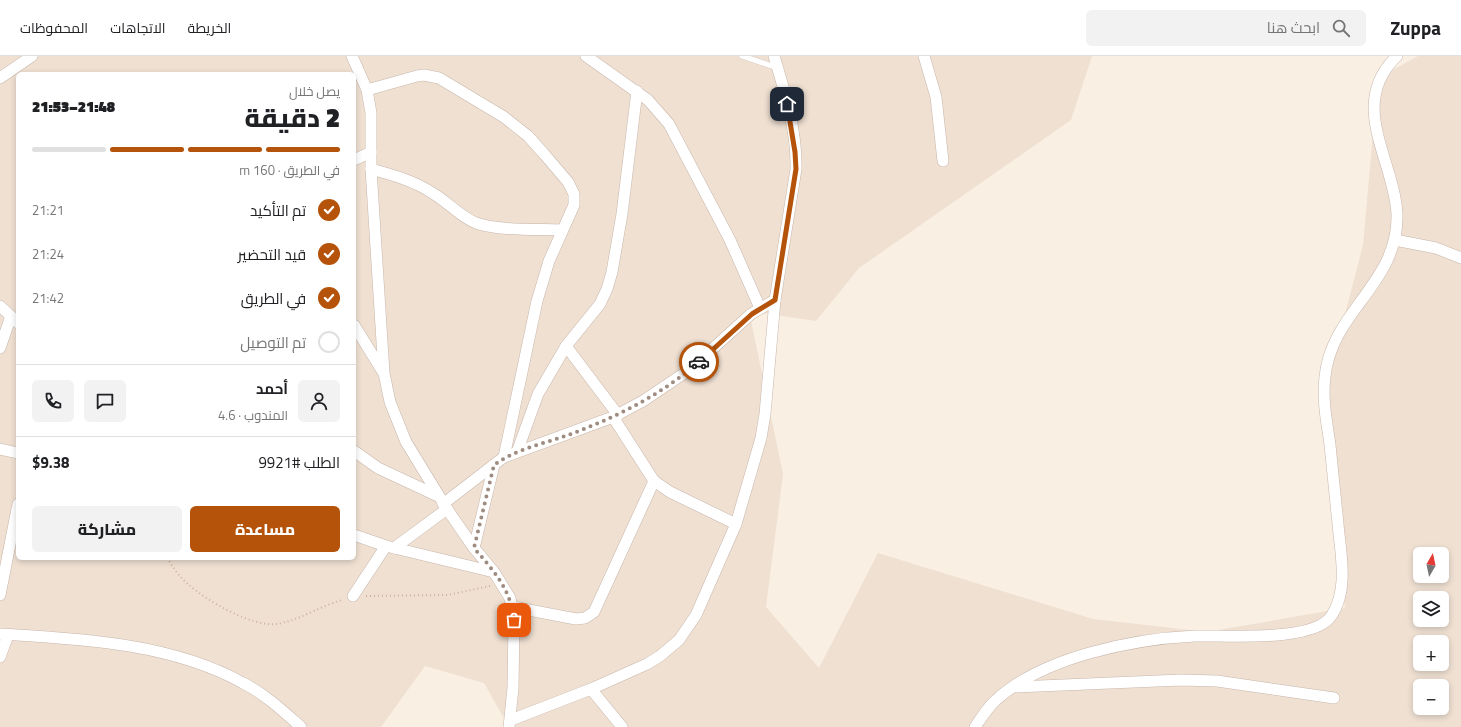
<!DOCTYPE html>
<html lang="ar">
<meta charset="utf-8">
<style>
:root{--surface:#fff;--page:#f2f2f2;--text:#202124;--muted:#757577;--line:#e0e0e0;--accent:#b45309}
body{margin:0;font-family:"Titillium Web",Cairo,sans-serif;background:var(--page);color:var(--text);direction:rtl;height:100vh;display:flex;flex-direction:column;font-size:15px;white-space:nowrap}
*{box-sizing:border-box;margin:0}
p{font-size:13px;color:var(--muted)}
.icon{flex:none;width:22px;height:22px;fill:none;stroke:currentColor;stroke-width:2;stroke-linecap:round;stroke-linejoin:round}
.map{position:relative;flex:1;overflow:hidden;direction:ltr}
.drawer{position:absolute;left:16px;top:16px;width:340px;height:488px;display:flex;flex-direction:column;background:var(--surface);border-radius:6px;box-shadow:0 2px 6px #0003;direction:rtl}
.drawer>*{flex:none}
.needle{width:26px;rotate:9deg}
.controls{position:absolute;left:1413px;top:491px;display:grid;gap:8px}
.controls a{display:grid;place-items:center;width:36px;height:36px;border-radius:6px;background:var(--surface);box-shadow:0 2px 6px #0003;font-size:20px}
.pin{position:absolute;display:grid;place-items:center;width:34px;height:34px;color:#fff;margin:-17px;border-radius:8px;box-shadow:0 2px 6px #0006}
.courier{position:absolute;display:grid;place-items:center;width:40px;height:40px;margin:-20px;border:3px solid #b45309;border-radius:50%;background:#fff;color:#222;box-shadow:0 1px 5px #0007}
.summary em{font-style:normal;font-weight:800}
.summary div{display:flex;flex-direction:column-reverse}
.summary{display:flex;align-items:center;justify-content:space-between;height:68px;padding:0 16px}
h1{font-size:26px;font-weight:800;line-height:30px}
.bar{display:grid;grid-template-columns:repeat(4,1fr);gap:6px 4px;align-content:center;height:48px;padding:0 16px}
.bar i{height:5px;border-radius:3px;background:var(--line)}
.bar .current{background:var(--accent)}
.bar p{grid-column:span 4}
.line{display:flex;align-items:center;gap:10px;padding:0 16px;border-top:1px solid var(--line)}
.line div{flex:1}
.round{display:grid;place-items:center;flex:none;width:42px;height:42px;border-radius:6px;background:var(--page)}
ol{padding:0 16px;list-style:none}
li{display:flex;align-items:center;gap:12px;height:44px}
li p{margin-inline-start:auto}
li .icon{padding:4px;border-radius:50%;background:var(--accent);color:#fff;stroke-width:4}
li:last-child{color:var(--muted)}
li i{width:22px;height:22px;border:2px solid var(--line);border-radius:50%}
.button{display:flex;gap:8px;margin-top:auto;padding:8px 16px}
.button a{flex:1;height:46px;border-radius:6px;background:var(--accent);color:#fff;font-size:16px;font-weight:800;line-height:46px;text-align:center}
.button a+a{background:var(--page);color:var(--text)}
header{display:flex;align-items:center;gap:24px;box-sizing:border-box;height:56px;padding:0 20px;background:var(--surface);border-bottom:1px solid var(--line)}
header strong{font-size:19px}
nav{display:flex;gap:22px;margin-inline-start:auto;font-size:14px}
.search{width:280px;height:36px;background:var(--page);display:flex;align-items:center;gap:10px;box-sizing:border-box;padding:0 14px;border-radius:6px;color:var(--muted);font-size:15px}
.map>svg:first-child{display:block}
.residential{fill:#efe0d2;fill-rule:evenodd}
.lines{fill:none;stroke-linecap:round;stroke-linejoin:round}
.service-casing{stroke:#c8b6ab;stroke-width:6}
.minor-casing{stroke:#c8b6ab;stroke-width:12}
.path{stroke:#cfb1a2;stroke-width:2;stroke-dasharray:1 3;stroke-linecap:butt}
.service{stroke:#fff;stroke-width:5.5}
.minor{stroke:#fff;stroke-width:11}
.done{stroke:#9f8c81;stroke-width:4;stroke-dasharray:0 7.2}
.route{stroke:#b45309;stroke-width:5}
</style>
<header>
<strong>Zuppa</strong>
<div class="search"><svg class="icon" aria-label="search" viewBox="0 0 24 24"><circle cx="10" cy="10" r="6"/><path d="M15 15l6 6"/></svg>ابحث هنا</div>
<nav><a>الخريطة</a><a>الاتجاهات</a><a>المحفوظات</a></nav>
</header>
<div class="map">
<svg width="1461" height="671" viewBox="0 0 1461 671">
<rect width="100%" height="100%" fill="#f9efe3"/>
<path class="residential" d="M0,0H1092L1071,64L859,212L816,265L749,255L783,418L766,551L819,612L878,497L1093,563L1207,576L1345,552L1320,354L1363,189L1378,22L1418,0H1461V671H509L484,627L425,610L381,671H0ZM18,18H354V502H18ZM1420,498H1442V520H1420ZM1420,542H1442V564H1420ZM1420,586H1442V608H1420ZM1420,630H1442V652H1420Z"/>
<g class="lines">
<defs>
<polyline id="service" points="742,0 778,12"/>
<g id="minor">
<polyline points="352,0 367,34 371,57 371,113 384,317 390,346 406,386 447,453 474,492 494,516 510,542 514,564 513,632 509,671"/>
<polyline points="586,0 648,44 669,68 730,184 760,252"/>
<polyline points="924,0 936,41 943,105"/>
<polyline points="0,22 32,0"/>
<polyline points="367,34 417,20 424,19 439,22 504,61 528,80 545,99 568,126 574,138 574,149 549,205 537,245 504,401"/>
<polyline points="354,104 371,96"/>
<path d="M371,113C393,119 415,125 434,138C449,147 459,160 476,167C499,175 537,173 562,174"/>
<polyline points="1395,184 1436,192 1461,202"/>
<polyline points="0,250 18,267"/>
<polyline points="354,269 383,316"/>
<polyline points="566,290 618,359"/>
<polyline points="0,292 11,260"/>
<polyline points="613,361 654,425 670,436 736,468"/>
<polyline points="0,393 18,397"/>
<polyline points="354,395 378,412 438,440"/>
<polyline points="517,396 538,338 566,290 600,248 607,233 612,216 622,158 637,35"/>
<polyline points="443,448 504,401 613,361 643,345 689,314 751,258 775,244"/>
<polyline points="354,479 386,490 494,516"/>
<polyline points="394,492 447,453"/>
<polyline points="474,492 494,409"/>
<polyline points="0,539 18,448"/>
<polyline points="353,540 386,490"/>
<polyline points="513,551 576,563 585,562 594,556 654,425"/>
<path d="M0,578C81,583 171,587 243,627C265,638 283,655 301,671"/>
<polyline points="0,601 8,579"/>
<polyline points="1016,631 1181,624 1217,625 1334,642"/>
<polyline points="591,633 622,671"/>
<path d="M511,664L591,633L647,608L660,600L679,584L696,559L736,468L761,382L765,358L775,244L796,113C797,75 785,36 774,0"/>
<path d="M975,671C981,662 988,651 996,644C1043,601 1132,583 1195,580C1225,579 1315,587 1332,559C1347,535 1342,505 1339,478C1336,448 1333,419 1330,389C1327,367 1322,344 1325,321C1331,255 1399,228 1397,158C1394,103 1347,48 1397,0"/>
</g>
</defs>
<use href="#service" class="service-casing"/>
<use href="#minor" class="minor-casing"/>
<g class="path">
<path d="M167,502C173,511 179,521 188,528C205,544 252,571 276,568C295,566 321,550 342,544"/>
<polyline points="366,540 448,539 490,530"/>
</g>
<use href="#service" class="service"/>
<use href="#minor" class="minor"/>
</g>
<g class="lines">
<path class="done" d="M514,564C511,533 493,514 474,492L494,409C516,393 543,388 568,379C615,362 661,339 699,306"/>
<polyline class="route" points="699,306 752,258 775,244 796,113 795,96 787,48"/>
</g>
</svg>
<div class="controls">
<a><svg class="needle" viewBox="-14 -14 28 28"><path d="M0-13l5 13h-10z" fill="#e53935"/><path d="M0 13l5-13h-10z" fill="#757577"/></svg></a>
<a><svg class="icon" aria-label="layers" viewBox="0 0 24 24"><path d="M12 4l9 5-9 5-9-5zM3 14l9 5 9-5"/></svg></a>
<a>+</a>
<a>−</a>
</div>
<div class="pin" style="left:514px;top:564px;background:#ea580c"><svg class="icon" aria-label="bag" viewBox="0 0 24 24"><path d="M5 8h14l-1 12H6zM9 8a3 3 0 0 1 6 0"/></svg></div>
<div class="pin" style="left:787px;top:48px;background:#1f2937"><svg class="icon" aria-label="home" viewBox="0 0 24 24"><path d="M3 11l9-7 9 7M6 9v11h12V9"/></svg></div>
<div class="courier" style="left:699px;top:306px"><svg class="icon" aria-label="car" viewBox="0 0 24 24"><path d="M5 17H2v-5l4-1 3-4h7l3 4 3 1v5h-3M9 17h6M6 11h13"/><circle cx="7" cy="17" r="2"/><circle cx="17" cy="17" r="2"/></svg></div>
<section class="drawer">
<div class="summary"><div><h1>2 دقيقة</h1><p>يصل خلال</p></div><em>21:48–21:53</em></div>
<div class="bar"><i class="current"></i><i class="current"></i><i class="current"></i><i></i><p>في الطريق · 160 m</p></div>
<ol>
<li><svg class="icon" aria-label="check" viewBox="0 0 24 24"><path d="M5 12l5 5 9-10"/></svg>تم التأكيد<p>21:21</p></li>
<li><svg class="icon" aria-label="check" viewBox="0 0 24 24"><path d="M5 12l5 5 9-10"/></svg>قيد التحضير<p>21:24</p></li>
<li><svg class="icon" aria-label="check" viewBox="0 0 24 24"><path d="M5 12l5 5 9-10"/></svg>في الطريق<p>21:42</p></li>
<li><i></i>تم التوصيل</li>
</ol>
<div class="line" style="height:72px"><a class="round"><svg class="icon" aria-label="person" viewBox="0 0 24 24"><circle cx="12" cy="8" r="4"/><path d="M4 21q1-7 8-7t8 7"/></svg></a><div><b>أحمد</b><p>المندوب · 4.6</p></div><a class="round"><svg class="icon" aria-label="chat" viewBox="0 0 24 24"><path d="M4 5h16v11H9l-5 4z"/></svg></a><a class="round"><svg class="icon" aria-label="phone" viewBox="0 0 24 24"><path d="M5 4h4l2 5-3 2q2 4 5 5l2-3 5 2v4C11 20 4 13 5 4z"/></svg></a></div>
<div class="line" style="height:52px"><div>الطلب #9921</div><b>$9.38</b></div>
<div class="button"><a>مساعدة</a><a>مشاركة</a></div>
</section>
</div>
